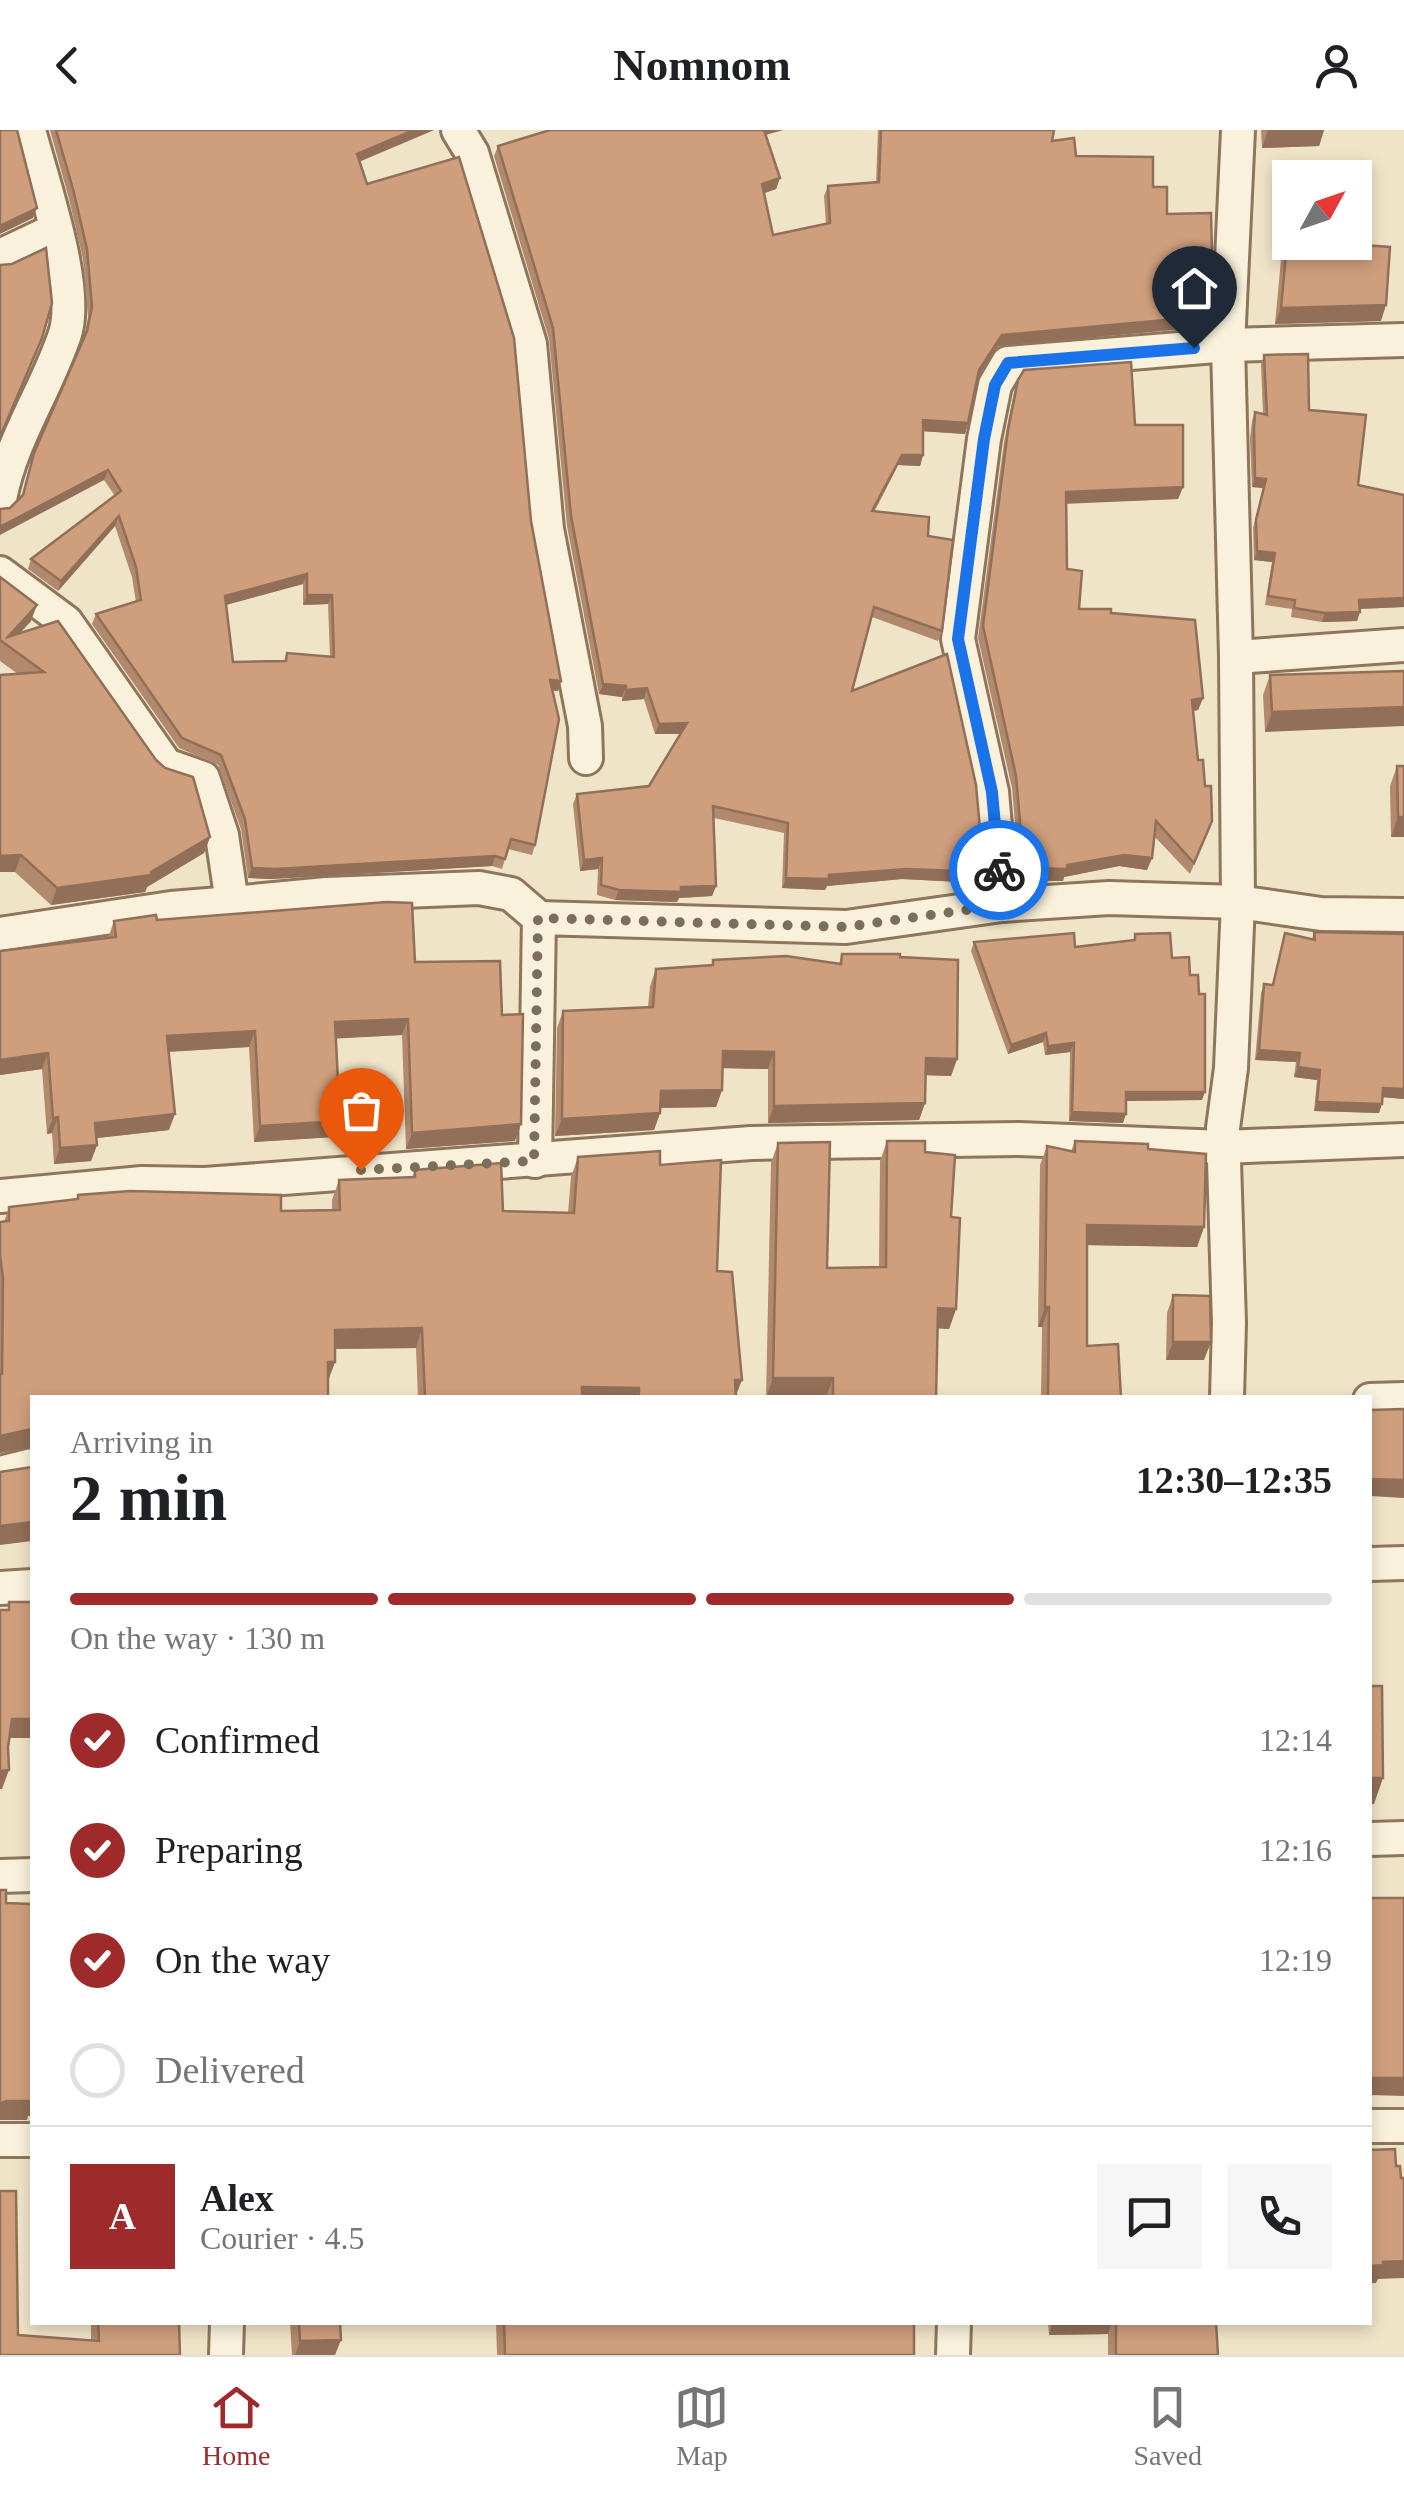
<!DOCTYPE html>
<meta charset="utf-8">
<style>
:root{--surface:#fff;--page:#f6f6f6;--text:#202124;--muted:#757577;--line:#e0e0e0;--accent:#9e2a2b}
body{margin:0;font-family:"Times New Roman",serif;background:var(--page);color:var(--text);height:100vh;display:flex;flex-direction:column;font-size:38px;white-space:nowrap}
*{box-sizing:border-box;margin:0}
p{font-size:32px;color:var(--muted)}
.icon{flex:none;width:55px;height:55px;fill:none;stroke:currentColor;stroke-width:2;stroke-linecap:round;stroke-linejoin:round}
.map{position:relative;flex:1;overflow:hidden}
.sheet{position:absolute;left:30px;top:1265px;width:1342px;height:930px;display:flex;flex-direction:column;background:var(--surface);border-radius:0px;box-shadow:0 5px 15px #0003}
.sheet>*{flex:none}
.needle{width:65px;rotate:50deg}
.buttons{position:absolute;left:1272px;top:30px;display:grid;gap:20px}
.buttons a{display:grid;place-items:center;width:100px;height:100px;border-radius:0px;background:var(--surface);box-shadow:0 5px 15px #0003;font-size:50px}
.pin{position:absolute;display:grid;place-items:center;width:85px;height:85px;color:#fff;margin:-102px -42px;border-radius:50% 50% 50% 0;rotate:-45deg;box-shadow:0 0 10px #0007}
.pin .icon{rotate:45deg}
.courier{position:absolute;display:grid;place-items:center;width:100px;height:100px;margin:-50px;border:8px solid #1a73e8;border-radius:50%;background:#fff;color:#222;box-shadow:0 2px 12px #0007}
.head em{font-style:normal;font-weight:700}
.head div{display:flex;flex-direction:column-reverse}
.head{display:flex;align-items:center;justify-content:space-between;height:170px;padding:0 40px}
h1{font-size:65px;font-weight:700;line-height:75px}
.bar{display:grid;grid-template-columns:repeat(4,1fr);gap:15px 10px;align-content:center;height:120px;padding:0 40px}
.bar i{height:12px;border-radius:8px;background:var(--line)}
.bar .selected{background:var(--accent)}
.bar p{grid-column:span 4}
.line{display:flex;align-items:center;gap:25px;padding:0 40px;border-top:2px solid var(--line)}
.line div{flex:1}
.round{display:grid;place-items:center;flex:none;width:105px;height:105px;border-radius:0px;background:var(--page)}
ol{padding:0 40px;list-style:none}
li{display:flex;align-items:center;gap:30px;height:110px}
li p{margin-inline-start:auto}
li .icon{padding:10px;border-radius:50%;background:var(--accent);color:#fff;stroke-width:4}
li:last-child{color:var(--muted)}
li i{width:55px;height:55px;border:5px solid var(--line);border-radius:50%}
header{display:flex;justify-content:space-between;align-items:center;height:130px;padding:0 40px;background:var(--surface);font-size:45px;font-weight:700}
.dock{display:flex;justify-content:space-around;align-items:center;height:140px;border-top:2px solid var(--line);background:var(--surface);font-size:28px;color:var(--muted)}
.dock a{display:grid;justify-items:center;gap:5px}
.dock .selected{color:var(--accent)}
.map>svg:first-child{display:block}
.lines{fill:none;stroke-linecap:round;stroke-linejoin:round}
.street-casing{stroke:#8d765c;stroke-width:38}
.street{stroke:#faf1dc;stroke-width:32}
.wall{fill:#b2896c;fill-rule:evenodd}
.shaded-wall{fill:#916f58}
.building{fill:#cf9f7d;stroke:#916f58;stroke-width:2.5;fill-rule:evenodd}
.done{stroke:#7c6e5b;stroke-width:10;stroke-dasharray:0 18}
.route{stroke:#1a73e8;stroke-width:12}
</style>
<header><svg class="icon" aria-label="back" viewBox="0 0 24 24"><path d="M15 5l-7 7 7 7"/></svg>Nomnom<svg class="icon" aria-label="person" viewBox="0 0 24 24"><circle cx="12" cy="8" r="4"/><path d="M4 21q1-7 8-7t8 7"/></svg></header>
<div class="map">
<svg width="1404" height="2225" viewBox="0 0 1404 2225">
<rect width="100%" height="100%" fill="#f0e4c8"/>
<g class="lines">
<defs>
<g id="street">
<polyline points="458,0 472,23 530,214 547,399 585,596 586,628"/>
<polyline points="0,126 55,100"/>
<path d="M0,369C11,310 46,261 65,204C80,157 42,50 29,0"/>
<polyline points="0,443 66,492 166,635 203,648 222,705 232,773 327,764 479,758 511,764 539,788"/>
<polyline points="1236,527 1404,515"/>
<polyline points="1002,775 992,662 958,509 984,309 995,255 1008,233 1228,215 1404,210"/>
<polyline points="0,804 171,778 232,773"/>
<polyline points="535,1031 539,788 846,797 1002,775 1109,768 1238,772 1321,784 1404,785"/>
<polyline points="0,1066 142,1053 205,1054 751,1013 1019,1009 1223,1017 1404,1010"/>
<polyline points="1227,1268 1229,1193 1223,998 1231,938 1238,772 1236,527 1228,215 1238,0"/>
<polyline points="1370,1270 1404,1269"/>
<polyline points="0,1343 32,1335"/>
<polyline points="1370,1434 1404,1433"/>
<polyline points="0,1458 32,1456"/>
<polyline points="1370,1709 1404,1708"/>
<polyline points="0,1746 32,1745"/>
<polyline points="1370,1996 1404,1996"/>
<polyline points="0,2010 32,2010"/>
<polyline points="226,2225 227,2192"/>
<polyline points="953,2225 954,2192"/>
</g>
</defs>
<use href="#street" class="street-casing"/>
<use href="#street" class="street"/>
</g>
<g class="wall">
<path d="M50,0H434L359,32L367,54L531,391L561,551L558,561L552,560L535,715L532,725L508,719L502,739L492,736L271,749L248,748L241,699L218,635L179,618L92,494L96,484L136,472L132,447L115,396L58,461L28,439L31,429L115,366L104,350L10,378L22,366L84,208L88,187L83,129L69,69ZM303,454V475L328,474L330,527L287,523L284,531L233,532L226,475Z"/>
<polygon points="550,0 783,0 766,5 780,48 776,59 764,63 773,105 826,94 824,66 828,56 876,53 878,0 1054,0 1052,11 1076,26 1153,57 1167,84 1212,122 1208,133 1197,133 1198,187 1194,198 998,216 978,247 968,293 965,304 923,301 923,325 920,336 898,335 874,382 928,406 942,501 938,511 872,487 852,561 984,742 980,753 902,749 827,756 825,760 782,758 784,703 714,688 716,756 712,766 679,768 677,772 615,770 597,765 598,739 580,741 573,674 577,664 649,656 681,604 655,604 644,569 622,571 622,567 599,564 567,396 549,209 494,26 498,16"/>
<polygon points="1261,0 1324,0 1319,16 1262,18"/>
<polygon points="1289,93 1290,112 1381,191 1275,194 1283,108"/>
<polygon points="1264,225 1309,280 1358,355 1404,365 1404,477 1360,479 1357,491 1322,492 1291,487 1292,479 1265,475 1272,432 1254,430 1253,398 1263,358 1252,357 1250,308 1252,291 1255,282 1263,284 1261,234"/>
<polygon points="1018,250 1135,295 1183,357 1178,369 1066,373 1067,439 1079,479 1111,483 1203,568 1198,580 1193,581 1198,630 1212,691 1190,744 1154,706 1152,728 1147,740 1119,736 1064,747 1063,751 1020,750 1012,658 978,508 1004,312 1014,262"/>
<polygon points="0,447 31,491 20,503 210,707 204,723 147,757 145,762 51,775 15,742 18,544 0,531"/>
<polygon points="1404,541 1265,602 1263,565 1270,545"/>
<polygon points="1397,636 1404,636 1404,707 1391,707 1390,656"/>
<polygon points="157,790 415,832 502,885 515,1011 406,1019 402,905 336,908 334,1007 254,1012 249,917 169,922 169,1000 96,1008 97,1015 91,1031 54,1034 52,1003 47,1004 42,939 0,945 0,821 108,808 114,791"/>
<polygon points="1314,802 1404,804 1404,969 1383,967 1379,983 1314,981 1317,950 1294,947 1296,932 1255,930 1261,863 1264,854 1272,855 1285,803 1312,809"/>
<polygon points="1135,804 1172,828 1202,970 1126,971 1123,993 1069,991 1070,922 1045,925 1043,912 1008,924 971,821 974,812 1075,817 1133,811"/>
<polygon points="842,824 900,827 957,929 951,946 926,945 925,973 919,990 768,993 768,939 723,938 722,960 716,977 660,978 660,983 654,1000 555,1006 557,898 563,881 648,877 650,856 656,839 711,836 713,830 839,834"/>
<polygon points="887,1011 925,1022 951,1087 956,1179 949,1199 938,1198 936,1268 766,1268 771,1033 778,1013 827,1138 879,1137 880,1031"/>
<polygon points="1075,1011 1148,1019 1204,1097 1197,1117 1087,1115 1087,1216 1121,1268 1041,1268 1042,1197 1038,1197 1040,1035 1047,1016 1071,1021"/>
<polygon points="578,1027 660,1035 717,1141 736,1268 418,1268 416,1218 335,1219 335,1232 328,1250 32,1268 32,1317 0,1323 0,1092 4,1092 9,1077 76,1069 78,1065 281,1081 332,1080 332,1070 339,1050 412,1047 415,1040 503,1081 568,1083 571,1047"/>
<polygon points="1173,1165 1204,1230 1166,1230 1167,1183"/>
<polygon points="91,2192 179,2192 180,2225 18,2205 91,2210"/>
<polygon points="290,2192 340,2192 335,2225 292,2225"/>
<polygon points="496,2192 914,2192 914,2225 497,2225"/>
<polygon points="1048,2192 1216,2192 1218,2225 1108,2225 1108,2204 1049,2205"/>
</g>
<g class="shaded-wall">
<polygon points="414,0 434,0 353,34 357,24"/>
<polygon points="761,0 783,0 759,6"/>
<polygon points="1268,0 1324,0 1319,16 1262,18"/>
<polygon points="780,48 776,59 759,65 762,54"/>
<polygon points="37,78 33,88 0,104 0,96"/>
<polygon points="1212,122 1208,133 1193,133 1197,123"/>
<polygon points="1386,175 1381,191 1275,194 1281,178"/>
<polygon points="1198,187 1194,198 998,216 976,250 979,240 1002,205"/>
<polygon points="923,290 968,293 965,304 919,301"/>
<polygon points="902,325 923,325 920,336 898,335 869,392"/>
<polygon points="108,340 104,350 0,405 0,397"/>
<polygon points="1255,348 1266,349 1263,358 1252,357"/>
<polygon points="1183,357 1178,369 1062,374 1066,362"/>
<polygon points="119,386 115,396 58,461 61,451"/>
<polygon points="1257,421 1275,423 1272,432 1254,430"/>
<polygon points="307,444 303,454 222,476 225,466"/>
<polygon points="307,465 332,465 328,474 303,475"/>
<polygon points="1404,468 1404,477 1356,479 1359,470"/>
<polygon points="37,475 31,491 8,516 8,507"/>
<polygon points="1360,482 1357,491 1322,492 1325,483"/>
<polygon points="550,550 561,551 558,561 546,560"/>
<polygon points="603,554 626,556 622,567 599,564"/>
<polygon points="647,558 644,569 622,571 626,560"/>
<polygon points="1203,568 1198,580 1187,582 1192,570"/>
<polygon points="1404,577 1404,596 1265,602 1272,582"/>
<polygon points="687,593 684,604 655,604 659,594"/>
<polygon points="1398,687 1404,687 1404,707 1391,707"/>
<polygon points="210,707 204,723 147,757 145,762 51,775 57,758 151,742"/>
<polygon points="21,725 15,742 0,742 0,726"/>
<polygon points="1124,725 1152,728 1147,740 1119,736 1064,747 1063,751 1020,750 1024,738 1067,735"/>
<polygon points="495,726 492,736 271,749 248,748 252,738"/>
<polygon points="602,728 598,739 580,741 584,730"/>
<polygon points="906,739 984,742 980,753 902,749 827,756 825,760 782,758 786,748"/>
<polygon points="716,756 712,766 679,768 677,772 615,770 619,760"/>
<polygon points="408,889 402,905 329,909 335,892"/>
<polygon points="255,901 249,917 161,922 167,906"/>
<polygon points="1046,903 1043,912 1008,924 1011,915"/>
<polygon points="1074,913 1070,922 1045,925 1048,916"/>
<polygon points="1259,920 1300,923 1296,932 1255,930"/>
<polygon points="723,921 774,922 768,939 717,938"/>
<polygon points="48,923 42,939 0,945 0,930"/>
<polygon points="926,928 957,929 951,946 920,945"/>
<polygon points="1298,937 1320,940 1317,950 1294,947"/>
<polygon points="1383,958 1404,959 1404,969 1380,967"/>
<polygon points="722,960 716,977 655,978 661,961"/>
<polygon points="1126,962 1205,962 1202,970 1123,971"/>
<polygon points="1317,972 1382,974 1379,983 1314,981"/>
<polygon points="925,973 919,990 768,993 774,976"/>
<polygon points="1072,982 1126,984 1123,993 1069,991"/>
<polygon points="660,983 654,1000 555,1006 562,989"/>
<polygon points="175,984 169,1000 89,1009 95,993"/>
<polygon points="58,987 52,1003 47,1004 53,988"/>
<polygon points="340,991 334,1007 254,1012 260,996"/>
<polygon points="521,994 515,1011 406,1019 412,1003"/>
<polygon points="97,1015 91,1031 54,1034 60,1018"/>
<polygon points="1087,1095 1204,1097 1197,1117 1080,1115"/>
<polygon points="1045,1177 1049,1177 1042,1197 1038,1197"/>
<polygon points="938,1178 956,1179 949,1199 931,1198"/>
<polygon points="422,1198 416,1218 328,1219 335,1200"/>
<polygon points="1173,1212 1211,1212 1204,1230 1166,1230"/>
<polygon points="328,1232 335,1232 328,1251"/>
<polygon points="773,1248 833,1248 826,1267 766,1268"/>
<polygon points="735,1250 742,1250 735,1268"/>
<polygon points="582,1257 639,1258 636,1268 578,1268"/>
<polygon points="32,1299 32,1317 0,1323 0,1306"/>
<polygon points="1370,1349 1404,1350 1404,1368 1370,1366"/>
<polygon points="32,1392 32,1411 0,1415 0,1396"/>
<polygon points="12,1589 32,1589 32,1608 5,1608"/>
<polygon points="9,1640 2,1659 0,1659 0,1641"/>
<polygon points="1370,1648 1383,1648 1374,1674 1370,1674"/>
<polygon points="1370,1948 1404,1948 1404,1966 1370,1965"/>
<polygon points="6,1971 32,1971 32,1986 28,1986 27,1990 0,1990 0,1974"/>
<polygon points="1404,2131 1404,2148 1378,2149 1376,2153 1370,2153 1370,2136 1383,2132"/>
<polygon points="1053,2192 1112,2192 1108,2204 1049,2205"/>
<polygon points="341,2210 335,2225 295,2225 300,2211"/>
</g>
<g class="building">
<polygon points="0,0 17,0 37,78 0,96"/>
<path d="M56,0H414L357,24L367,54L459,27L514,208L531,391L561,551L550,550L559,589L535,715L511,709L505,729L495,726L275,739L252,738L245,689L221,625L182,608L96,484L141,470L136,437L119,386L61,451L31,429L121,361L108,340L0,397V379L10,378L23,365L34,323L87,201L92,177L87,119L73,59ZM307,444V465H332L334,527L287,523L286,531L233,532L225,466Z"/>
<polygon points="550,0 764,0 780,48 762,54 773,105 830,93 828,56 879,52 881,0 1054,0 1052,11 1074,8 1076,26 1153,27 1153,57 1167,57 1167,84 1211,83 1212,122 1197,123 1198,187 1002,205 979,240 968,293 923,290 923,325 902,325 872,381 929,387 928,406 953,410 942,501 874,477 852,561 947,524 976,655 984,742 906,739 829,745 829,749 786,748 788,693 713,676 716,756 681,757 681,762 619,760 601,755 602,728 584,730 577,664 649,656 687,593 659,594 647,558 626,560 626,556 603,554 571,386 553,198 498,16"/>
<polygon points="1289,93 1290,112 1323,112 1390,117 1386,175 1281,178"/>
<polygon points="46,118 52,173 42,208 0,307 0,135 12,134"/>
<polygon points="1308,224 1309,280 1366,285 1358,355 1404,365 1404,468 1359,470 1360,482 1325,483 1294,478 1295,470 1268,466 1275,423 1257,421 1256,390 1266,349 1255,348 1254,299 1255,282 1267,285 1264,225"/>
<polygon points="1131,232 1135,295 1183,295 1183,357 1066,362 1067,439 1082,441 1079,479 1111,479 1111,483 1195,490 1203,568 1192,570 1198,630 1203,630 1205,656 1211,656 1212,691 1194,733 1156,691 1152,728 1124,725 1067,735 1067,739 1024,738 1016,646 983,496 1008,300 1018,250 1024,240"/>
<polygon points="0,447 37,475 8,507 58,491 156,630 165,638 193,647 210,707 151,742 151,745 57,758 21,725 0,726 0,545 44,542 0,510"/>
<polygon points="1404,541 1404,577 1272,582 1270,545"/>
<polygon points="1397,636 1404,636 1404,687 1398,687"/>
<polygon points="387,772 412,773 415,832 500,831 502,885 523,884 521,994 412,1003 408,889 335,892 340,991 260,996 255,901 167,906 175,984 95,993 97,1015 60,1018 58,987 53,988 48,923 0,930 0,821 116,807 114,791 156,785 157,790"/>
<polygon points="1314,802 1404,804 1404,959 1383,958 1382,974 1317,972 1320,940 1298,937 1300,923 1259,920 1264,854 1273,855 1285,803 1315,810"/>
<polygon points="1074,803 1075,817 1135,810 1135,804 1170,803 1172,828 1189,827 1190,845 1198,845 1199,864 1205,864 1205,962 1126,962 1126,984 1072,982 1074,913 1048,916 1046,903 1011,915 974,812"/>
<polygon points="842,824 900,824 900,827 958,830 957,929 926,928 925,973 774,976 774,922 723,921 722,960 661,961 660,983 562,989 563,881 653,877 656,839 713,835 713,830 786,826 841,834"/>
<polygon points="887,1011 925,1011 925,1022 955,1025 951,1087 960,1088 956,1179 938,1178 936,1268 833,1268 833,1248 773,1248 778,1013 830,1012 827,1138 886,1137"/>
<polygon points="1075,1011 1148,1014 1148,1019 1206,1024 1204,1097 1087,1095 1087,1216 1118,1214 1121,1268 1048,1268 1049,1177 1045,1177 1047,1016 1075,1022"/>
<polygon points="660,1021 660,1035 721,1030 717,1141 732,1142 742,1250 735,1250 736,1268 639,1268 639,1258 582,1257 582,1268 425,1268 422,1198 335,1200 335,1232 328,1232 328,1268 32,1268 32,1299 0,1306 0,1244 2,1244 3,1148 0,1125 0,1092 9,1091 9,1077 78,1069 78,1065 130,1061 281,1065 281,1081 340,1080 339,1050 415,1047 415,1040 501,1033 503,1081 574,1083 578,1027"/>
<polygon points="1173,1165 1210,1166 1211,1212 1173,1212"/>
<polygon points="1404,1279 1404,1350 1370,1349 1370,1280"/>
<polygon points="32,1337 32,1392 0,1396 0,1342"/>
<polygon points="9,1472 32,1472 32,1589 12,1589 8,1617 9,1640 0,1641 0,1480 9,1480"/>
<polygon points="1370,1556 1382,1556 1383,1648 1370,1648"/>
<polygon points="0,1760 6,1760 6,1773 32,1774 32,1971 6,1971 0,1974"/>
<rect x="1370" y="1768" width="34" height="180"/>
<polygon points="1395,2019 1396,2036 1400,2036 1401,2048 1404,2048 1404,2131 1383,2132 1383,2135 1370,2136 1370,2020"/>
<polygon points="0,2061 16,2061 18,2205 99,2211 98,2192 179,2192 180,2225 0,2225"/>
<polygon points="299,2192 340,2192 341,2210 300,2211"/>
<polygon points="504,2192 914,2192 914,2225 505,2225"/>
<polygon points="1116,2192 1216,2192 1218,2225 1116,2225"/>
</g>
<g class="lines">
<polyline class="done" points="361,1040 534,1031 538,788 846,797 1002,775 999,740"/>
<polyline class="route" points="999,740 992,662 958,509 984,309 995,255 1008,233 1194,218"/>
</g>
</svg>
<div class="buttons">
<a><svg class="needle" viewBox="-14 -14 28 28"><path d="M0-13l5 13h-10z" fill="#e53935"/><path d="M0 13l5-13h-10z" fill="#757577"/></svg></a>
</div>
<div class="pin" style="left:361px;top:1040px;background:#ea580c"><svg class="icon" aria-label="bag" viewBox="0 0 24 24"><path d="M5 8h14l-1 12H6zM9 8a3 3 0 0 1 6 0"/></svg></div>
<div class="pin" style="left:1194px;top:218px;background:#1f2937"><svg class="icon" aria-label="home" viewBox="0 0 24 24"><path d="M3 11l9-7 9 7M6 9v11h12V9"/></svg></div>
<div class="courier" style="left:999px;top:740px"><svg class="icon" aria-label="bike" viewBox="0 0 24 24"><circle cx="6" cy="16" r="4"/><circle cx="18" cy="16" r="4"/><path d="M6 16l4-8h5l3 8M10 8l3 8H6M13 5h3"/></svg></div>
<section class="sheet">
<div class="head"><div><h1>2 min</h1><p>Arriving in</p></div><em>12:30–12:35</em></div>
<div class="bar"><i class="selected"></i><i class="selected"></i><i class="selected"></i><i></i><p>On the way · 130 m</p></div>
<ol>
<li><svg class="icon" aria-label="check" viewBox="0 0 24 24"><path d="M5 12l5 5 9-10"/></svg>Confirmed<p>12:14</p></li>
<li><svg class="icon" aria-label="check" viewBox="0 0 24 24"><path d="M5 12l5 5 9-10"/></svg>Preparing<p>12:16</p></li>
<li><svg class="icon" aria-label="check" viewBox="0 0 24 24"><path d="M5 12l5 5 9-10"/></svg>On the way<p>12:19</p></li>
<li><i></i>Delivered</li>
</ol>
<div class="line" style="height:180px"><b class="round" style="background:var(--accent);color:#fff">A</b><div><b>Alex</b><p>Courier · 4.5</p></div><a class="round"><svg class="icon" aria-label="chat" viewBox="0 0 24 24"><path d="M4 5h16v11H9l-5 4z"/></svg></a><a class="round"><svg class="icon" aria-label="phone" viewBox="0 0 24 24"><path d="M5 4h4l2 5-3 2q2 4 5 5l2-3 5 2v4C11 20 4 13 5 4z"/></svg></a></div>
</section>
</div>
<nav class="dock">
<a class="selected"><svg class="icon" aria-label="home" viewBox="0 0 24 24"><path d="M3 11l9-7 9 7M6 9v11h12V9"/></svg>Home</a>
<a><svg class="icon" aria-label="map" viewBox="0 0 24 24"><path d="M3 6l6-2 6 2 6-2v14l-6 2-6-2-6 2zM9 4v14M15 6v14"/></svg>Map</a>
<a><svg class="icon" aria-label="saved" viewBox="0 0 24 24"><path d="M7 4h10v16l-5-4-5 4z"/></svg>Saved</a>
</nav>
